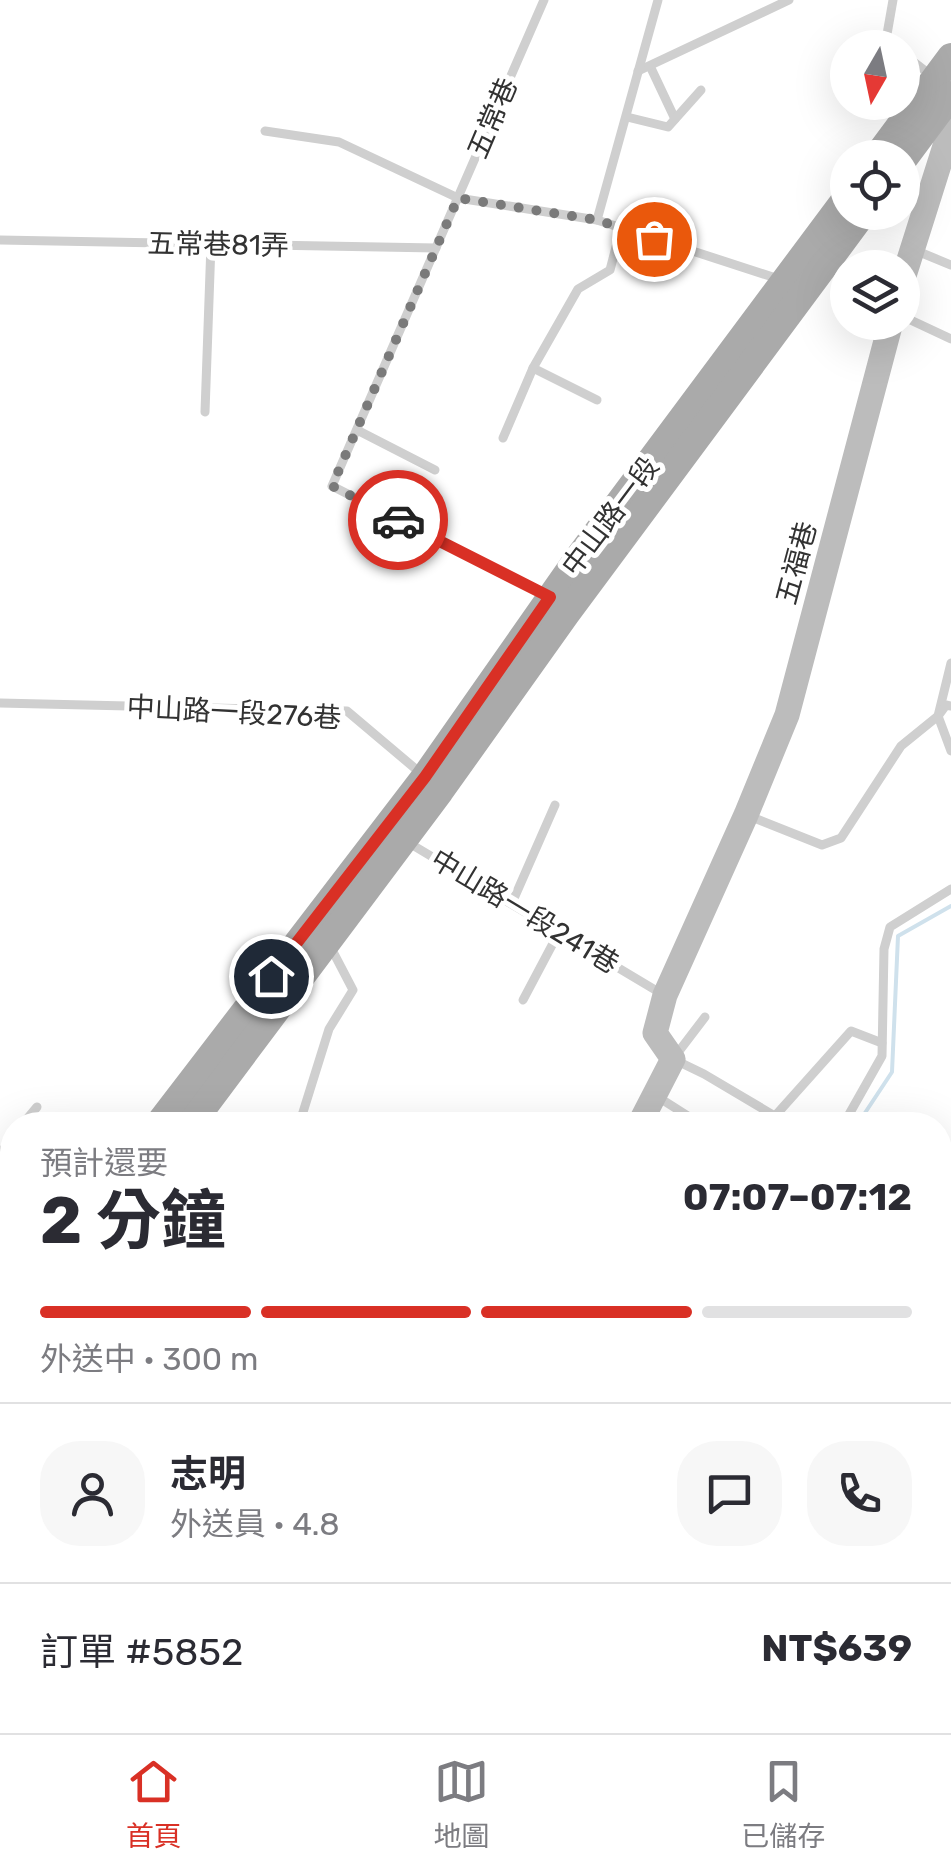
<!DOCTYPE html>
<html lang="zh-TW">
<meta charset="utf-8">
<style>
:root{--surface:#fff;--page:#f7f7f7;--text:#2b2b33;--muted:#7c7c81;--line:#e1e1e2;--accent:#d93025}
body{margin:0;font-family:Rubik,"Noto Sans TC",sans-serif;background:var(--page);color:var(--text);height:100vh;display:flex;flex-direction:column;font-size:38px;white-space:nowrap}
*{box-sizing:border-box;margin:0}
p{font-size:32px;color:var(--muted)}
.icon{flex:none;width:55px;height:55px;fill:none;stroke:currentColor;stroke-width:2;stroke-linecap:round;stroke-linejoin:round}
.map{position:relative;flex:1;overflow:hidden}
.drawer{position:absolute;left:0px;top:1112px;width:952px;height:622px;display:flex;flex-direction:column;background:var(--surface);border-radius:40px 40px 0 0;box-shadow:0 10px 40px #0002}
.drawer>*{flex:none}
.needle{width:65px;rotate:189deg}
.controls{position:absolute;left:830px;top:30px;display:grid;gap:20px}
.controls a{display:grid;place-items:center;width:90px;height:90px;border-radius:50%;background:var(--surface);box-shadow:0 10px 40px #0002;font-size:50px}
.pin{position:absolute;display:grid;place-items:center;width:85px;height:85px;color:#fff;margin:-42px;border:5px solid #fff;border-radius:50%;box-shadow:0 2px 10px #0007}
.courier{position:absolute;display:grid;place-items:center;width:100px;height:100px;margin:-50px;border:8px solid #d93025;border-radius:50%;background:#fff;color:#222;box-shadow:0 2px 12px #0007}
.overview em{font-style:normal;font-weight:700}
.overview div{display:flex;flex-direction:column-reverse}
.overview{display:flex;align-items:center;justify-content:space-between;height:170px;padding:0 40px}
h1{font-size:65px;font-weight:700;line-height:75px}
.bar{display:grid;grid-template-columns:repeat(4,1fr);gap:15px 10px;align-content:center;height:120px;padding:0 40px}
.bar i{height:12px;border-radius:8px;background:var(--line)}
.bar .on{background:var(--accent)}
.bar p{grid-column:span 4}
.line{display:flex;align-items:center;gap:25px;padding:0 40px;border-top:2px solid var(--line)}
.line div{flex:1}
.round{display:grid;place-items:center;flex:none;width:105px;height:105px;border-radius:40px;background:var(--page)}
.dock{display:flex;justify-content:space-around;align-items:center;height:140px;border-top:2px solid var(--line);background:var(--surface);font-size:28px;color:var(--muted)}
.dock a{display:grid;justify-items:center;gap:5px}
.dock .on{color:var(--accent)}
.map>svg:first-child{display:block}
.lines{fill:none;stroke-linecap:round;stroke-linejoin:round}
.stream{stroke:#cfe1ec;stroke-width:4}
.building{fill:#191919}
.path{stroke:#c9c9c9;stroke-width:2.5;stroke-dasharray:5 5;stroke-linecap:butt}
.lane{stroke:#cfcfcf;stroke-width:9}
.secondary{stroke:#bcbcbc;stroke-width:25}
.primary{stroke:#aaa;stroke-width:28}
.done{stroke:#7a7a7a;stroke-width:10;stroke-dasharray:0 18}
.route{stroke:#d93025;stroke-width:12}
.labels{text-anchor:middle;stroke-width:10;stroke-linejoin:round;paint-order:stroke}
.street-label{font-size:28px;fill:#323232;stroke:#fff}
</style>
<div class="map">
<svg width="951" height="1733" viewBox="0 0 951 1733">
<rect width="100%" height="100%" fill="#fff"/>
<g class="lines">
<g class="stream">
<polyline points="857,1125 892,1072 898,936 951,906"/>
<polyline points="786,1733 791,1722"/>
</g>
</g>
<polygon class="building" points="7,1188 12,1192 12,1240 0,1231 0,1198"/>
<g class="lines">
<g class="path">
<polyline points="940,1288 951,1290"/>
<polyline points="515,1722 540,1733"/>
<polyline points="578,1733 587,1722"/>
</g>
<g class="lane">
<polyline points="544,0 332,486 548,596"/>
<polyline points="893,0 886,40 896,48"/>
<polyline points="902,53 932,76"/>
<polyline points="650,66 675,119"/>
<polyline points="638,71 789,0"/>
<polyline points="627,117 668,127 701,90"/>
<polyline points="265,131 339,142 458,198 597,220 782,280"/>
<polyline points="597,220 658,0"/>
<polyline points="0,240 436,248"/>
<polyline points="917,251 951,265"/>
<polyline points="902,316 951,339"/>
<polyline points="533,368 597,400"/>
<polyline points="205,412 211,244"/>
<polyline points="357,430 435,470"/>
<polyline points="503,438 533,368 578,289 610,270 621,228"/>
<polyline points="951,663 938,716 951,751"/>
<polyline points="0,703 347,711 424,776"/>
<polyline points="749,816 822,845 841,838 901,746 938,716 946,705 951,706"/>
<polyline points="409,843 662,994"/>
<polyline points="512,903 555,805"/>
<polyline points="523,1000 559,932"/>
<polyline points="705,1017 673,1059 704,1074 790,1125"/>
<polyline points="658,1097 702,1125"/>
<polyline points="775,1116 851,1031 882,1043"/>
<polyline points="22,1125 37,1107"/>
<polyline points="299,1125 329,1029 353,990 329,944"/>
<polyline points="843,1125 882,1056 884,949 890,927 951,889"/>
<polyline points="0,1154 12,1138"/>
<polyline points="0,1437 12,1446"/>
<polyline points="940,1507 951,1452"/>
<polyline points="940,1616 951,1618"/>
<polyline points="0,1635 12,1643"/>
<polyline points="0,1722 12,1696"/>
<polyline points="146,1722 162,1733"/>
<polyline points="274,1722 287,1733"/>
<polyline points="399,1722 420,1733"/>
<polyline points="770,1733 775,1722"/>
<polyline points="914,1733 915,1722"/>
</g>
<g class="secondary">
<polyline points="902,282 951,127"/>
<polyline points="639,1125 673,1059 655,1033 665,995 746,815 787,715 891,322"/>
<polyline points="239,1733 243,1722"/>
</g>
<g class="primary">
<polyline points="876,158 951,57"/>
<polyline points="902,161 951,95"/>
<polyline points="158,1125 425,777 579,557 848,196"/>
<polyline points="190,1125 440,791 566,614 864,212"/>
<polyline points="0,1334 12,1317"/>
<polyline points="0,1378 12,1362"/>
</g>
</g>
<g class="lines">
<polyline class="done" points="398,520 332,486 458,198 597,220 654,239"/>
<polyline class="route" points="271,976 425,777 550,597 398,520"/>
</g>
<g class="labels">
<g class="street-label">
<text transform="translate(492 118) rotate(-67)" y="10">五常巷</text>
<text transform="translate(218 244) rotate(1)" y="10">五常巷81弄</text>
<text transform="translate(610 516) rotate(-53)" y="10">中山路一段</text>
<text transform="translate(796 563) rotate(-75)" y="10">五福巷</text>
<text transform="translate(234 712) rotate(3)" y="10">中山路一段276巷</text>
<text transform="translate(525 911) rotate(31)" y="10">中山路一段241巷</text>
</g>
</g>
</svg>
<div class="controls">
<a><svg class="needle" viewBox="-14 -14 28 28"><path d="M0-13l5 13h-10z" fill="#e53935"/><path d="M0 13l5-13h-10z" fill="#7c7c81"/></svg></a>
<a><svg class="icon" aria-label="locate" viewBox="0 0 24 24"><circle cx="12" cy="12" r="6"/><path d="M12 2v4M12 18v4M2 12h4M18 12h4"/></svg></a>
<a><svg class="icon" aria-label="layers" viewBox="0 0 24 24"><path d="M12 4l9 5-9 5-9-5zM3 14l9 5 9-5"/></svg></a>
</div>
<div class="pin" style="left:654px;top:239px;background:#ea580c"><svg class="icon" aria-label="bag" viewBox="0 0 24 24"><path d="M5 8h14l-1 12H6zM9 8a3 3 0 0 1 6 0"/></svg></div>
<div class="pin" style="left:271px;top:976px;background:#1f2937"><svg class="icon" aria-label="home" viewBox="0 0 24 24"><path d="M3 11l9-7 9 7M6 9v11h12V9"/></svg></div>
<div class="courier" style="left:398px;top:520px"><svg class="icon" aria-label="car" viewBox="0 0 24 24"><path d="M5 17H2v-5l4-1 3-4h7l3 4 3 1v5h-3M9 17h6M6 11h13"/><circle cx="7" cy="17" r="2"/><circle cx="17" cy="17" r="2"/></svg></div>
<section class="drawer">
<div class="overview"><div><h1>2 分鐘</h1><p>預計還要</p></div><em>07:07–07:12</em></div>
<div class="bar"><i class="on"></i><i class="on"></i><i class="on"></i><i></i><p>外送中 · 300 m</p></div>
<div class="line" style="height:180px"><a class="round"><svg class="icon" aria-label="person" viewBox="0 0 24 24"><circle cx="12" cy="8" r="4"/><path d="M4 21q1-7 8-7t8 7"/></svg></a><div><b>志明</b><p>外送員 · 4.8</p></div><a class="round"><svg class="icon" aria-label="chat" viewBox="0 0 24 24"><path d="M4 5h16v11H9l-5 4z"/></svg></a><a class="round"><svg class="icon" aria-label="phone" viewBox="0 0 24 24"><path d="M5 4h4l2 5-3 2q2 4 5 5l2-3 5 2v4C11 20 4 13 5 4z"/></svg></a></div>
<div class="line" style="height:130px"><div>訂單 #5852</div><b>NT$639</b></div>
</section>
</div>
<nav class="dock">
<a class="on"><svg class="icon" aria-label="home" viewBox="0 0 24 24"><path d="M3 11l9-7 9 7M6 9v11h12V9"/></svg>首頁</a>
<a><svg class="icon" aria-label="map" viewBox="0 0 24 24"><path d="M3 6l6-2 6 2 6-2v14l-6 2-6-2-6 2zM9 4v14M15 6v14"/></svg>地圖</a>
<a><svg class="icon" aria-label="saved" viewBox="0 0 24 24"><path d="M7 4h10v16l-5-4-5 4z"/></svg>已儲存</a>
</nav>
